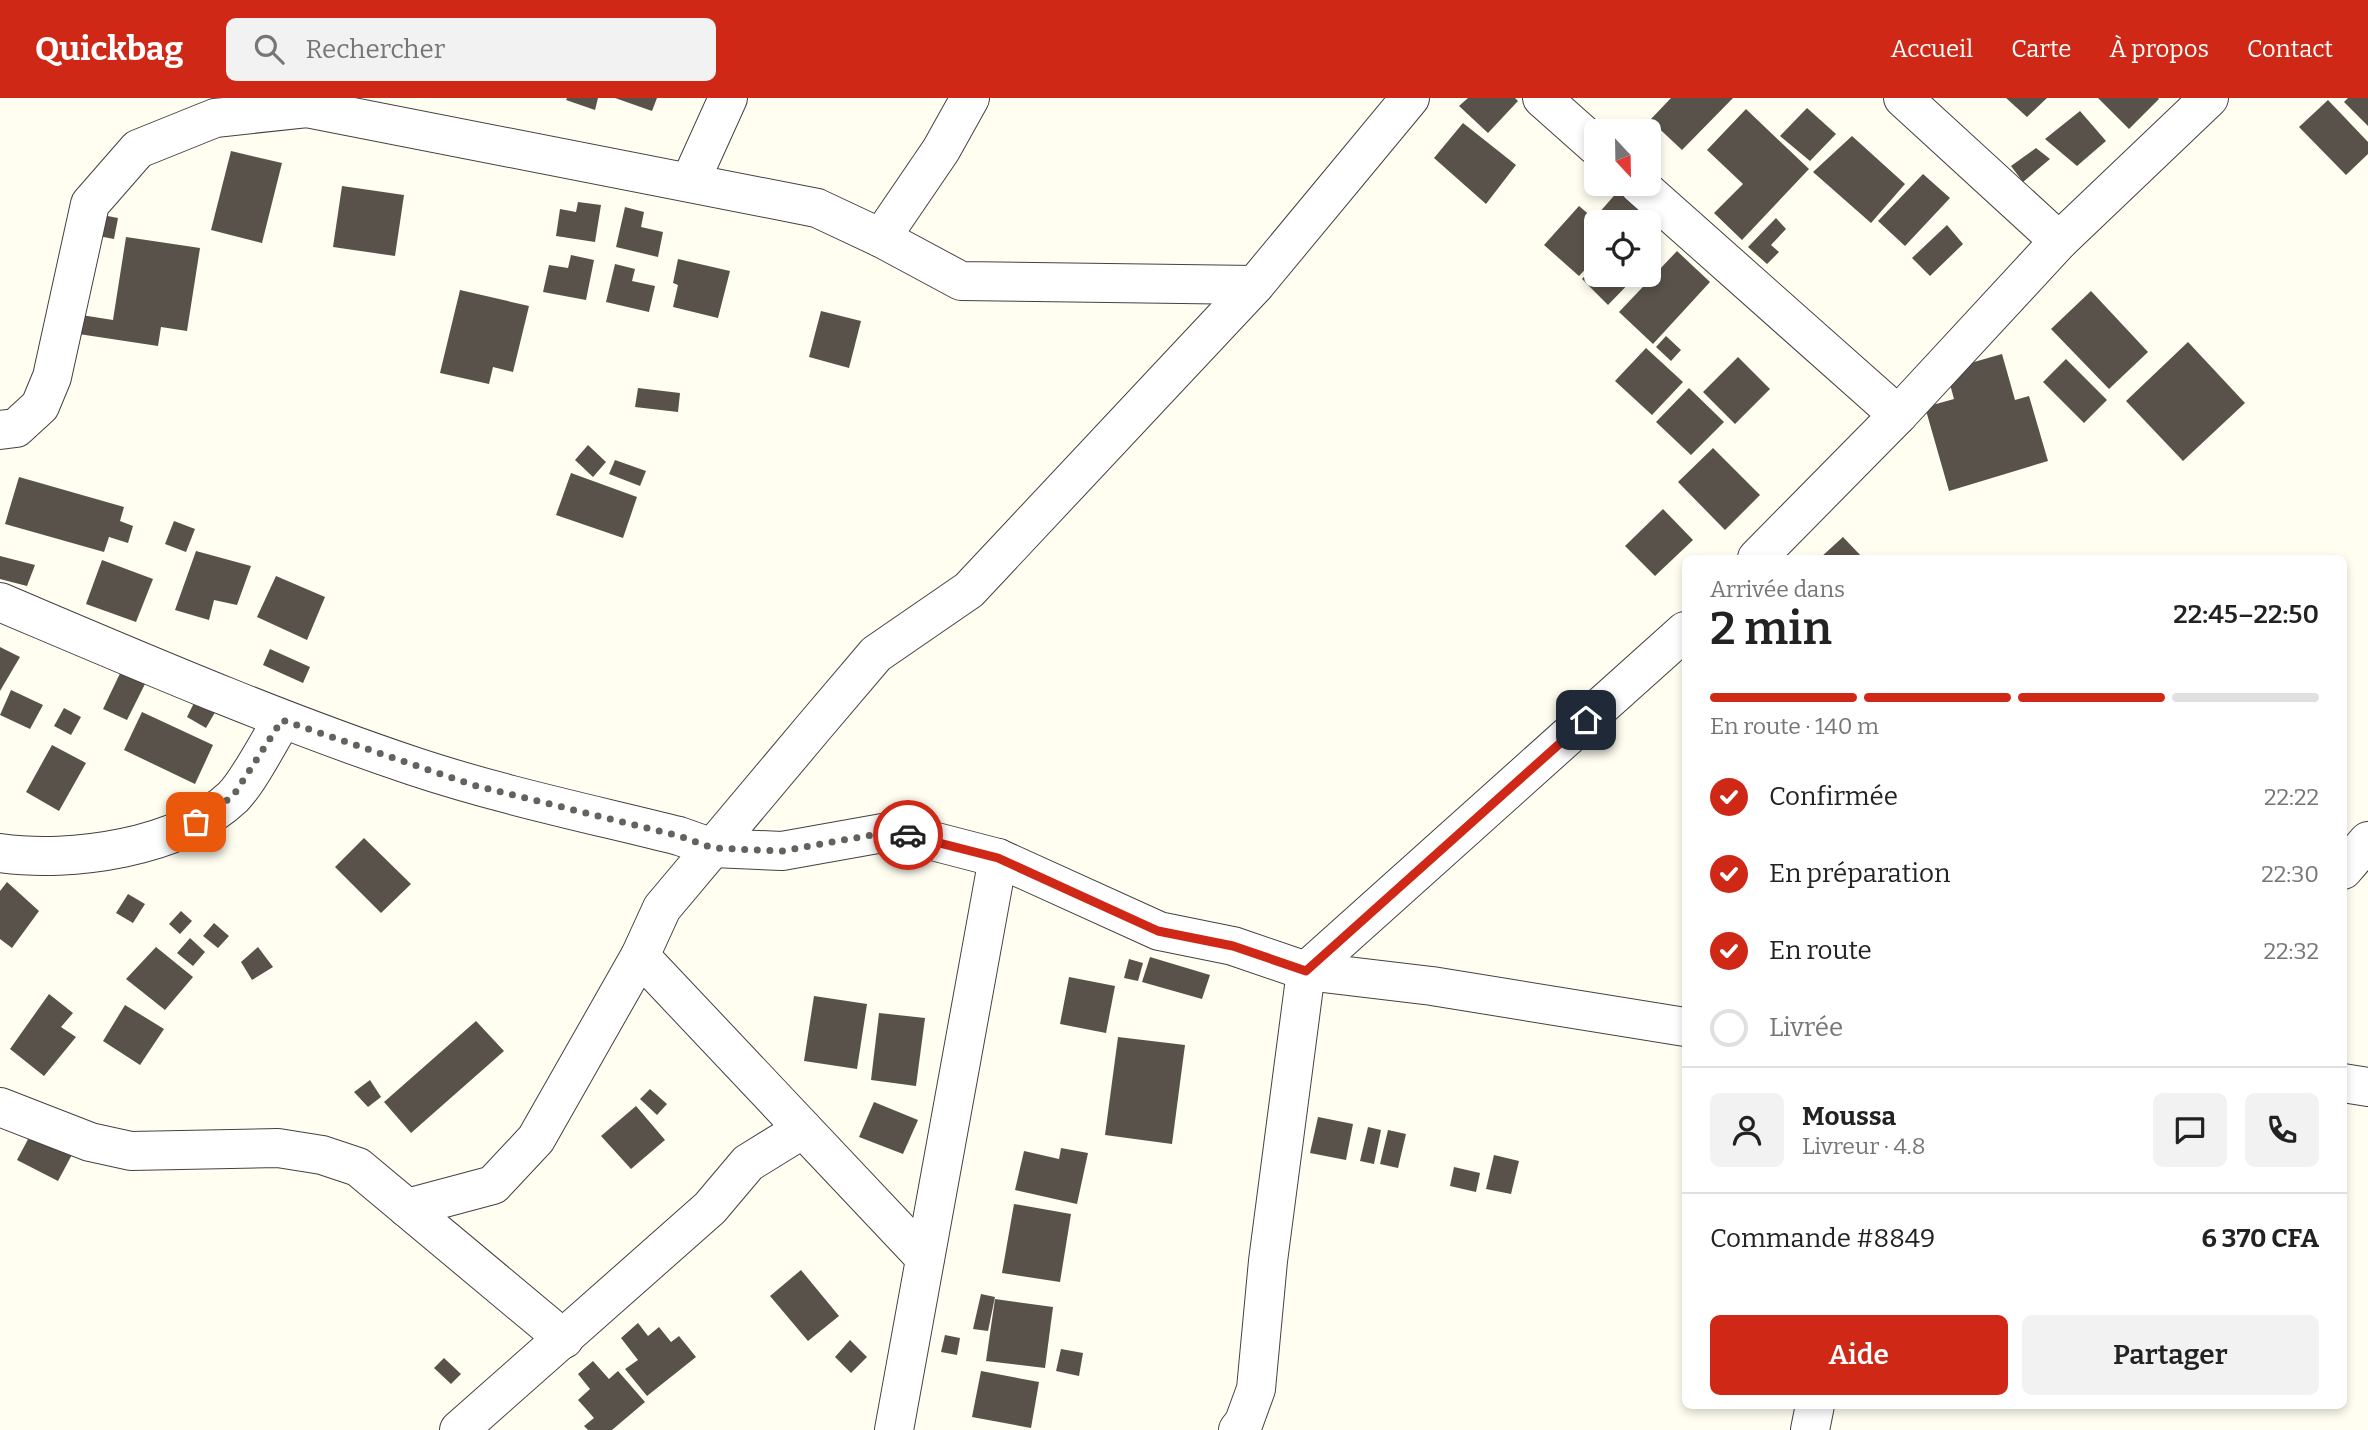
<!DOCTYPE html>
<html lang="fr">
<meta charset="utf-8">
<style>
:root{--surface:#fff;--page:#f2f2f2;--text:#222;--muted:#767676;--line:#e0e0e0;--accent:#cf2817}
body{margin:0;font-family:Bitter,serif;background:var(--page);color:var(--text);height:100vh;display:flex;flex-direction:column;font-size:26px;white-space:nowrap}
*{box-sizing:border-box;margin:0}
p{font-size:23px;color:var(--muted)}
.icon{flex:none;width:38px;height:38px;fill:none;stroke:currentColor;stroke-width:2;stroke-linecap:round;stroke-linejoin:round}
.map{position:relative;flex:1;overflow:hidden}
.panel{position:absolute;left:1682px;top:457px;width:665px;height:854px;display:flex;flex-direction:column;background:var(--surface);border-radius:10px;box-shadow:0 4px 10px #0003}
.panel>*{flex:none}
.needle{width:46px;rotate:158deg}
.buttons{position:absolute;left:1584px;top:21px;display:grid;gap:14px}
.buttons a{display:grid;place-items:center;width:77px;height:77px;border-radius:10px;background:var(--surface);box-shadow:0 4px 10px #0003;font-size:35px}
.pin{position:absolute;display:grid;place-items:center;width:60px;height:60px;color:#fff;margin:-30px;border-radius:14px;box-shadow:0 4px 10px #0006}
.courier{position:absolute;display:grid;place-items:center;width:70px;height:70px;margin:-35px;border:5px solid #cf2817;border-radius:50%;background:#fff;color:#222;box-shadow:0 2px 9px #0007}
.summary em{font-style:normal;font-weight:600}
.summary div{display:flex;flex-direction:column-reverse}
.summary{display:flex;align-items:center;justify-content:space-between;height:119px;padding:0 28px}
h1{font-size:46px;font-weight:600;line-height:52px}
.bar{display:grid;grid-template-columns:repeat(4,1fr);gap:10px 7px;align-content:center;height:84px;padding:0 28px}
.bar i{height:9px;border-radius:5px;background:var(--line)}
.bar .current{background:var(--accent)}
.bar p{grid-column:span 4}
.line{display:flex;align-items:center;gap:18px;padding:0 28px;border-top:2px solid var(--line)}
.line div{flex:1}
.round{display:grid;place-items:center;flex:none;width:74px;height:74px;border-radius:10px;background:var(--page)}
ol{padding:0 28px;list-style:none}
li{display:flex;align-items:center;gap:21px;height:77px}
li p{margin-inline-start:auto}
li .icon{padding:7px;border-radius:50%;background:var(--accent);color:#fff;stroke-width:4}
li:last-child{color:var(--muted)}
li i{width:38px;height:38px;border:4px solid var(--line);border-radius:50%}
.action{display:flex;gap:14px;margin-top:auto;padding:14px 28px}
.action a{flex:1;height:80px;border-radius:10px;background:var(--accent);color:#fff;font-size:28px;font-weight:600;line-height:80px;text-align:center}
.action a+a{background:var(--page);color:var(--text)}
header{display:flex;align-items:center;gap:42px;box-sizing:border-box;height:98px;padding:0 35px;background:var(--accent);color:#fff}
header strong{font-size:33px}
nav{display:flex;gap:38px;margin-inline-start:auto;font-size:24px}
.search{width:490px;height:63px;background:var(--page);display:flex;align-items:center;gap:18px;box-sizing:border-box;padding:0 24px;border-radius:10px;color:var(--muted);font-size:26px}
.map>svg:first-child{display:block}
.building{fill:#59524a}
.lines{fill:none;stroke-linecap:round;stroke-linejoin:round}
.minor-casing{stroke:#424242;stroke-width:40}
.minor{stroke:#fff;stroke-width:38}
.done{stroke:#63635e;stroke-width:7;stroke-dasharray:0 12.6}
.route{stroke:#cf2817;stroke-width:9}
</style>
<header>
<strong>Quickbag</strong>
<div class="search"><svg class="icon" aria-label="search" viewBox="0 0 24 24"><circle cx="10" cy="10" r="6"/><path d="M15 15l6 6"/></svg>Rechercher</div>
<nav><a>Accueil</a><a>Carte</a><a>À propos</a><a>Contact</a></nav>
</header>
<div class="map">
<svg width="2368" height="1332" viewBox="0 0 2368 1332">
<rect width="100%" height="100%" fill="#fffef1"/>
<g class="building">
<polygon points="567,0 598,0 595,12 566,2"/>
<polygon points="615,0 657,0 652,13"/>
<polygon points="1468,0 1515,0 1518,3 1488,35 1459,8"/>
<polygon points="1671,0 1733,0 1682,52 1650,22"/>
<polygon points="2006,0 2047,0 2027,19"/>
<polygon points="2098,0 2158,0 2159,1 2129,31"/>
<polygon points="2348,0 2368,0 2368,28 2344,4"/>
<polygon points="2328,2 2368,44 2368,56 2346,77 2299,29"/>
<polygon points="1807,10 1836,36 1810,63 1780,38"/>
<polygon points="1746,11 1809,71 1742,142 1714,115 1743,86 1707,52"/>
<polygon points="2080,13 2106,43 2077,68 2045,41"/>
<polygon points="1463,25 1516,67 1486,106 1434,60"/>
<polygon points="1852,38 1905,86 1871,125 1813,74"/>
<polygon points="2036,50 2050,61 2023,84 2011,68"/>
<polygon points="231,53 282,65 262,145 211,132"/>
<polygon points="1923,76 1950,100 1905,148 1878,123"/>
<polygon points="342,88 404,97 395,158 333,149"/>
<polygon points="1619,92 1641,108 1627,124 1608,124 1598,116"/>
<polygon points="578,104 601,107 595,144 556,138 560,111 576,114"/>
<polygon points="1579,108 1598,124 1596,124 1596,160 1579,178 1544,147"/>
<polygon points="625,109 644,114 641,129 663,134 658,159 616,149"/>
<polygon points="97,116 118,120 114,141 93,137"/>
<polygon points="1776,120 1786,131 1771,147 1779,154 1767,166 1748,149"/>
<polygon points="1947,127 1963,146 1930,178 1912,160"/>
<polygon points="126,139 200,150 187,233 161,229 158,248 72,235 75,216 113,222"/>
<polygon points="1677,153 1710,184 1653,246 1619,214"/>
<polygon points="571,157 594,162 586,202 543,194 549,167 568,170"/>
<polygon points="678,161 730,173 718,220 673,209 678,187 673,185"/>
<polygon points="615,166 635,171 632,183 655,188 649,214 606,204"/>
<polygon points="1596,166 1596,177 1637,177 1608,207 1582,181"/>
<polygon points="460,192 529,208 513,274 493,269 489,286 440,275"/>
<polygon points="2091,193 2148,254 2109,291 2051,231"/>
<polygon points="821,213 861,223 849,270 809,259"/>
<polygon points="1666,238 1681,252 1671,263 1656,249"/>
<polygon points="2188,244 2245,305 2183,363 2126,303"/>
<polygon points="1646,250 1683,284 1652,317 1615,283"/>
<polygon points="2002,256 2015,302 2029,298 2048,363 1949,393 1925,309 1954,301 1946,272"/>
<polygon points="1738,259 1770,291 1735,326 1703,294"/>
<polygon points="2066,261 2107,302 2084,325 2043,284"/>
<polygon points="638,290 680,295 678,314 635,309"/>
<polygon points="1689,290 1724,324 1691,357 1656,324"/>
<polygon points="588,347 606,364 593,379 575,362"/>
<polygon points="1713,350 1760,397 1725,432 1678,384"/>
<polygon points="615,362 646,373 640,388 609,376"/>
<polygon points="571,375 637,399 623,440 556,417"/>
<polygon points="19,379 124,409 120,423 133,428 128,445 109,439 104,454 5,426"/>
<polygon points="1663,411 1693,442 1655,478 1625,448"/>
<polygon points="174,423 195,431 186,454 165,446"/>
<polygon points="1843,439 1863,460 1820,460"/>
<polygon points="196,453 251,468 237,507 214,502 209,522 175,512"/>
<polygon points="0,458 35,467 27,488 0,481"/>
<polygon points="102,462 153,481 136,524 86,506"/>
<polygon points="276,478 325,499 307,542 257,519"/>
<polygon points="0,549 20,559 0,593"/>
<polygon points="270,551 310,569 303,585 263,567"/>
<polygon points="124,567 149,578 127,622 103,611"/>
<polygon points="11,592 43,607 30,631 0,617"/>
<polygon points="197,599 218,609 206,630 187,619"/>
<polygon points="64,610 81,619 71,637 54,628"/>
<polygon points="142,614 213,647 195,686 124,652"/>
<polygon points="52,647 86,665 59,713 26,694"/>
<polygon points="364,740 411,786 381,815 335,769"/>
<polygon points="7,784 39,813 12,850 0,841 0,793"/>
<polygon points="128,796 145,806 133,825 116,815"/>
<polygon points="181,813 192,823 180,836 169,826"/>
<polygon points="214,825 229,838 218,850 203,838"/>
<polygon points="190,840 205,854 193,868 177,855"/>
<polygon points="156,849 193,879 165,912 126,881"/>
<polygon points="258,849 273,869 252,882 241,864"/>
<polygon points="1150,859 1210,877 1202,901 1142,884"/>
<polygon points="1129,861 1143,865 1138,883 1124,880"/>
<polygon points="1069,879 1115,888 1106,935 1060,926"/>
<polygon points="49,896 73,915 61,929 76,939 44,978 10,951"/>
<polygon points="814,898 867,906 857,971 804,963"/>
<polygon points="125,907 164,931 140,967 103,943"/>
<polygon points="879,915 925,920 916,988 871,982"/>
<polygon points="476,923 504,953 411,1035 384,1004"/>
<polygon points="1118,939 1185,947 1172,1046 1105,1037"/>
<polygon points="370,982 381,999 368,1009 354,994"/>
<polygon points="650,991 667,1006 657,1017 640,1001"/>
<polygon points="874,1004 918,1022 903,1056 859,1039"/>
<polygon points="636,1008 665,1042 631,1071 601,1038"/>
<polygon points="1318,1019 1353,1026 1346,1062 1310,1055"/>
<polygon points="35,1028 76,1049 58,1083 17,1062"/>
<polygon points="1368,1029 1381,1032 1374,1066 1360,1063"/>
<polygon points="1388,1032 1406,1036 1398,1070 1380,1066"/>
<polygon points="1061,1050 1088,1055 1077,1106 1015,1092 1024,1053 1059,1061"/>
<polygon points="1494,1057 1519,1063 1511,1096 1486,1091"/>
<polygon points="1454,1069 1480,1075 1476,1094 1450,1088"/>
<polygon points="1014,1106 1071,1116 1060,1184 1002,1175"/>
<polygon points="801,1172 839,1218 808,1243 770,1198"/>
<polygon points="981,1196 995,1199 988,1233 973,1231"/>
<polygon points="995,1201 1053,1209 1045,1270 986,1263"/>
<polygon points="638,1225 648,1238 659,1229 671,1244 679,1238 696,1259 647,1298 625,1271 638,1262 621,1240"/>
<polygon points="945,1237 960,1240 957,1257 941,1254"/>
<polygon points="850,1242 867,1259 851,1275 835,1259"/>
<polygon points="1061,1251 1083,1255 1079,1278 1056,1273"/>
<polygon points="444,1260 461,1276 451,1286 434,1270"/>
<polygon points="593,1263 609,1281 618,1273 645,1304 612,1332 588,1332 584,1328 594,1320 578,1302 590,1291 578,1276"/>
<polygon points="981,1273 1039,1284 1031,1330 972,1319"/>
</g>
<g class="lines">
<defs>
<g id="minor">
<polyline points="1542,0 1596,48"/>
<polyline points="1903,0 2059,143"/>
<polyline points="690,84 728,0"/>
<polyline points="1638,86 1898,317"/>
<polyline points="881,140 941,52 970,0"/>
<polyline points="0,332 16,330 40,308 52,279 90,106 138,51 215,20 307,10 817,110 881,140 961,183 1255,187"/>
<polyline points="1757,460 1898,317 2059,143 2209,0"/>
<path d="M0,504C137,562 273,621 413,668C500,697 591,716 679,738L713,750L782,753L894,733L998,760L1159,833L1233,848L1306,873L1432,888L1685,929"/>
<path d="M0,755C71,765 179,750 233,699C248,684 270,642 282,622"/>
<polyline points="2343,772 2368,743"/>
<polyline points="640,858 925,1160"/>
<polyline points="2343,985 2368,989"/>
<polyline points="0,1009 90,1044 131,1053 278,1050 322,1057 358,1069 564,1241"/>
<polyline points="407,1110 493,1087 536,1041 640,858 662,810 814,629 876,556 969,492 1255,187 1410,0"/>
<polyline points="459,1332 710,1110 748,1065 803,1031"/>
<polyline points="894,1332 998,760"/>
<polyline points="1238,1332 1244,1324 1256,1291 1268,1163 1306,873 1685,533"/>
<polyline points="1810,1332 1815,1307"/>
</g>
</defs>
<use href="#minor" class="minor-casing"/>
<use href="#minor" class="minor"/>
</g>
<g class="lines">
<polyline class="done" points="196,724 233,698 282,622 473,687 679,738 713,750 782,753 894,733 908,737"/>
<polyline class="route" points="908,737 998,760 1158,833 1233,848 1306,873 1586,622"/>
</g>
</svg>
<div class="buttons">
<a><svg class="needle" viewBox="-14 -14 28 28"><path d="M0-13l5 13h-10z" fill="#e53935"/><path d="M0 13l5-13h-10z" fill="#767676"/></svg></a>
<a><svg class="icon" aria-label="locate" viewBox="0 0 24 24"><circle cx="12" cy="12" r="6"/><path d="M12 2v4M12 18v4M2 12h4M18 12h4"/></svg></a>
</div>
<div class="pin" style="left:196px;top:724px;background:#ea580c"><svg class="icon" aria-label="bag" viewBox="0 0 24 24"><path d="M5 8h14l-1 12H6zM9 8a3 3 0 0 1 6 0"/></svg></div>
<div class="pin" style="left:1586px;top:622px;background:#1f2937"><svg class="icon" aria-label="home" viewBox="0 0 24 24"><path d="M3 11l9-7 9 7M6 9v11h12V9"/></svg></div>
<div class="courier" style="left:908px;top:737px"><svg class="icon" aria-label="car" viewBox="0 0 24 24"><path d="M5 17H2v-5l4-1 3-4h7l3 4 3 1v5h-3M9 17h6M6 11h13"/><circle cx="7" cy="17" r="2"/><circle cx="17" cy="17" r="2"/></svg></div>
<section class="panel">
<div class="summary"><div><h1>2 min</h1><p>Arrivée dans</p></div><em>22:45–22:50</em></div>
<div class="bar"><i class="current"></i><i class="current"></i><i class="current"></i><i></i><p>En route · 140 m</p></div>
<ol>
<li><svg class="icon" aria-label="check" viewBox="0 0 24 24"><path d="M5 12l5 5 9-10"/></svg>Confirmée<p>22:22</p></li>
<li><svg class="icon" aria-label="check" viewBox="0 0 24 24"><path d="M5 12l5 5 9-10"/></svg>En préparation<p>22:30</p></li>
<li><svg class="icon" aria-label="check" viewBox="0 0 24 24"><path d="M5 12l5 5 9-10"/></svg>En route<p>22:32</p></li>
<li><i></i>Livrée</li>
</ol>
<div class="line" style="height:126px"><a class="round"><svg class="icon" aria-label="person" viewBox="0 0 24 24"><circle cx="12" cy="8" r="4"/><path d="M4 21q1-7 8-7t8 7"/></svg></a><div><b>Moussa</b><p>Livreur · 4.8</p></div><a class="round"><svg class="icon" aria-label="chat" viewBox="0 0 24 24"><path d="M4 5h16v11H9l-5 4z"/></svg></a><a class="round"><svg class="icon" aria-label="phone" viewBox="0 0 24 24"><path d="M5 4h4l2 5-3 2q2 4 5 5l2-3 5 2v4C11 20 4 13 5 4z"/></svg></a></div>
<div class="line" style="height:91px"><div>Commande #8849</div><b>6 370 CFA</b></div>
<div class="action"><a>Aide</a><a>Partager</a></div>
</section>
</div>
